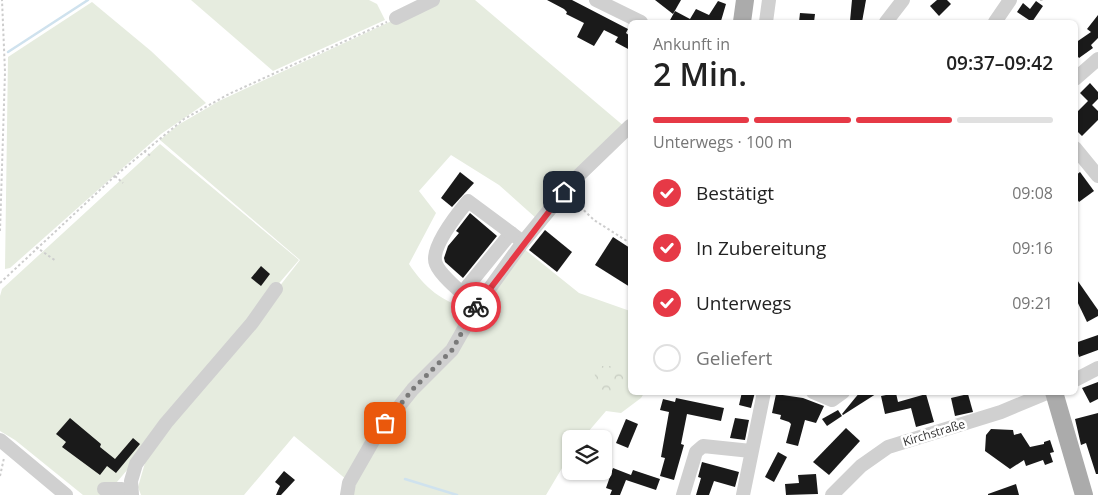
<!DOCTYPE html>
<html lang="de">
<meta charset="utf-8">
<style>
:root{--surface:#fff;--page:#f2f2f2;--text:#222;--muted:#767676;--line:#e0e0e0;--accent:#e63946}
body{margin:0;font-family:"Open Sans",sans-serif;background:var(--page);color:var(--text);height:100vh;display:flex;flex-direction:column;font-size:19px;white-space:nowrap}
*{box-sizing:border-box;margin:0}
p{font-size:16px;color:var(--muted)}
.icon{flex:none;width:28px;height:28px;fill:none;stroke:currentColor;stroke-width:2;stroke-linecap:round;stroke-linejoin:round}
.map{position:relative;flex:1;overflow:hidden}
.details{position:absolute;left:628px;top:20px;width:450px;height:375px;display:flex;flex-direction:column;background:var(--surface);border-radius:8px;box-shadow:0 1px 4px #0004}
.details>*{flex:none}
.controls{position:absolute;left:562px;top:430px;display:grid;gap:10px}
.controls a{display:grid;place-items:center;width:50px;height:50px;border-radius:8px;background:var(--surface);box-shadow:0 1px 4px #0004;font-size:25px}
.pin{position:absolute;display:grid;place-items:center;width:42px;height:42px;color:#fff;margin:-21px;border-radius:10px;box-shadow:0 2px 8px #0006}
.courier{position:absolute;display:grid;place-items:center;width:50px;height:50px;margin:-25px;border:4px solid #e63946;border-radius:50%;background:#fff;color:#222;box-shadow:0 1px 6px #0007}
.overview em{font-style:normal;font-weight:600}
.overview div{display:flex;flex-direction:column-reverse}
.overview{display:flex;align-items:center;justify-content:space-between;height:85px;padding:0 25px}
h1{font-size:32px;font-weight:600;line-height:38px}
.bar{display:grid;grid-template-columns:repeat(4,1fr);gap:8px 5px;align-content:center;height:60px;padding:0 25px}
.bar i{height:6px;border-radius:4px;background:var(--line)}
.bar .on{background:var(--accent)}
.bar p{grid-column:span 4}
ol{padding:0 25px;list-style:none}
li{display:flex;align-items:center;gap:15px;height:55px}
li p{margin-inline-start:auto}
li .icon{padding:5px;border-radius:50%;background:var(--accent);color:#fff;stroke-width:4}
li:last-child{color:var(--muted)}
li i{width:28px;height:28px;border:2px solid var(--line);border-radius:50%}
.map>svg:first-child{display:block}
.green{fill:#e6ecdf}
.forest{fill:url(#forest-crowns)}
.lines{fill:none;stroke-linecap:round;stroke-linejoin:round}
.stream{stroke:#cfe2ee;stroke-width:2.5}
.building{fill:#1a1a1a}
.path{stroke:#cdcdcd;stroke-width:2;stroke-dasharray:2.5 2.5;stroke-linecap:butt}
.minor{stroke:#d0d0d0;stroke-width:14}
.major{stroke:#ababab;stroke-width:18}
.done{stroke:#7a7a7a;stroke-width:5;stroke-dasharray:0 9}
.route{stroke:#e63946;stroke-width:6}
.labels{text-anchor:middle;stroke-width:5;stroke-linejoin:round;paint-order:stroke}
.street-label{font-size:12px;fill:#333;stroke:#fff}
</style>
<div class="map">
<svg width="1098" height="495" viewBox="0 0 1098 495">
<defs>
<pattern id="forest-crowns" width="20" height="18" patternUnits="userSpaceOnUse" patternTransform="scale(1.25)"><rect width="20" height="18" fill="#e6ecdf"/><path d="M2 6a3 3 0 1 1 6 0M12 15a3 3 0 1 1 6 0" fill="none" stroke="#c6cbc0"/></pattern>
</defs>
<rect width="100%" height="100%" fill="#fff"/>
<g class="green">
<polygon points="191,0 369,0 377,4 385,20 273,71"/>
<path d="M437,0H475L625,127L537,219L499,185L451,155L419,191L436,213L409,264C425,288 442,302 470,309L455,339L347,480L294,436L244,495H141L138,487L147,456L300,260L160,140L178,125L219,101Z"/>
<polygon points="92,2 151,51 206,103 161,134 10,268 5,269 8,57"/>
<polygon points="160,144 299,260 275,288 269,302 106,495 83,495 15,440 0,431 0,296 2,289"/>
<polygon points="523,248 579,293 630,311 630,392 644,393 641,398 621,413 606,411 582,439 571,439 571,453 546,495 351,495 372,449"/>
</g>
<polygon class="forest" points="602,366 613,366 630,372 630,386 618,382 621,395 597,388 594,370"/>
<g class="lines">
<g class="stream">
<polyline points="8,52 88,0"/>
<polyline points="405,479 457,495"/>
</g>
</g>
<g class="building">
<polygon points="547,0 572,0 628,29 626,33 630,36 630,50 615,42 618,37 604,30 594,46 577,37 584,23 566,14 567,12 564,9"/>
<polygon points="655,0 681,0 673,14"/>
<polygon points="852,0 866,0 862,22 850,21"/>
<polygon points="937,0 947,0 951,4 939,16 930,6"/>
<polygon points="718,1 726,4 721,21 724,22 669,22 675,11 690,19 696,9 709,15"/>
<polygon points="1036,1 1043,6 1032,22 1017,12 1023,3 1030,9"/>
<polygon points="800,13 815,14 814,22 799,22"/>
<polygon points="1098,15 1098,38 1091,45 1093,48 1079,58 1075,53 1075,43 1091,32 1087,29"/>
<polygon points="1090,83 1098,92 1098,99 1092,105 1098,111 1098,120 1082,136 1075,129 1075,114 1088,101 1080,93"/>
<polygon points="460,172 474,183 452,207 441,198"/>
<polygon points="1080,172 1094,191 1079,202 1075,196 1075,176"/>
<polygon points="470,213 497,236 463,278 445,262 444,258 448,246 459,233 456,231"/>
<polygon points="545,230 572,252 557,272 529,250"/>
<polygon points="613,237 630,248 630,287 595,265"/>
<polygon points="261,266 270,274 261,286 251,278"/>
<polygon points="1075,277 1098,310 1098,316 1087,322 1075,297"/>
<polygon points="1098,335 1098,350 1079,357 1075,343"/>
<polygon points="1098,382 1098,399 1090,403 1082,388"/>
<polygon points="742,392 755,392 751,408 739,405"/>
<polygon points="860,392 879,392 843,415 842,414"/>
<polygon points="896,393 898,402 926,394 934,422 916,427 911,408 885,414 881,396"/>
<polygon points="776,394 803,398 824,406 816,423 805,420 798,446 786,443 791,424 789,422 780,419 781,415 772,413"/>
<polygon points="968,394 973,412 955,416 951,398"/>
<polygon points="676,398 724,408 721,421 687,414 681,444 684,445 674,480 660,476 665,458 661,457 669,412 660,410 663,399 675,402"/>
<polygon points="838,410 842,416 827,426 822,419"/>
<polygon points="1098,413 1098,474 1096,474 1086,443 1081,445 1075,419"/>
<polygon points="70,418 101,444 100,447 115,459 133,438 140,444 116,473 107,466 100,475 62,447 66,442 56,434"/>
<polygon points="735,418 749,420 745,440 730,438"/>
<polygon points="626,419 638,424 628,448 616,443"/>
<polygon points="846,428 860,441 829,475 813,462"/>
<polygon points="991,429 1013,430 1014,435 1021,433 1030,447 1044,444 1044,442 1050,440 1054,452 1050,453 1053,462 1045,465 1043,460 1026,466 1024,460 1010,469 985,451 986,435"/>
<polygon points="778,452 787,457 774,482 765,477"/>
<polygon points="702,462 739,472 735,487 714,481 709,495 696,495 701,478 698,477"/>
<polygon points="613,468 631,475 633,470 660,479 656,490 626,480 620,495 610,495 612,490 606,488"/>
<polygon points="284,471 295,480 281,495 276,495 280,486 275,482"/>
<polygon points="816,474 818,494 786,495 785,484 799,483 798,475"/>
<polygon points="1016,484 1019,495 988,495 988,494"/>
</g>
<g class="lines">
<g class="path">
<polyline points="1040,0 1043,0"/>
<polyline points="144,151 152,157"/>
<polyline points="115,176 123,183"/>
<polyline points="573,200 594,220 630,243"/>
<polyline points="0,231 5,72 2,0"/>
<polyline points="36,247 56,261"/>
<polyline points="0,283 115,176 184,119 229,94 387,22"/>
<polyline points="0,476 4,458"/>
</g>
<g class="minor">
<polyline points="596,0 641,22"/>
<polyline points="396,18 433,0"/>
<polyline points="766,22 769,0"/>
<polyline points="886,22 903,0"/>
<polyline points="995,22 1010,0"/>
<polyline points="1075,79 1098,59"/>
<polyline points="1075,148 1098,176"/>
<polyline points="462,293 511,233"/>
<path d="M477,306C466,296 441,277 436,264C429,249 458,213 468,201L523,242"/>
<polyline points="1075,380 1098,368"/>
<polyline points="813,392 832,400 843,392"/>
<polyline points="0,440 66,495"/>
<polyline points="104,489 122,489 129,495"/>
<polyline points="132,495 131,481 136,464 166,423 252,323 276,289"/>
<polyline points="347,495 349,483 377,434 413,389 452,350 477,306 523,242 574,180 630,126"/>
<polyline points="683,495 696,452 703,446 751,451"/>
<polyline points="743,495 764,392"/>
<polyline points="832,495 861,466 888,447 1001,412 1049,392"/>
</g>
<g class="major">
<polyline points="742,22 745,0"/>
<polyline points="1054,392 1084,495"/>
</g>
</g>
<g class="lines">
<polyline class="done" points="385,423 413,389 452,350 476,307"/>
<polyline class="route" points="476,307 564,192"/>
</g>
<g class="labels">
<g class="street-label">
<text transform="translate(934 433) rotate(-17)" y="4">Kirchstraße</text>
</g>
</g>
</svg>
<div class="controls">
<a><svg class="icon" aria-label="layers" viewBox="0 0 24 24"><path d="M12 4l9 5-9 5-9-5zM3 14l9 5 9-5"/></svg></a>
</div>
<div class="pin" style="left:385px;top:423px;background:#ea580c"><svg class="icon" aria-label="bag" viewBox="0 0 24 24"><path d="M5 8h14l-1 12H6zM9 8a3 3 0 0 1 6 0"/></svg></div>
<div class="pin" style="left:564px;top:192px;background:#1f2937"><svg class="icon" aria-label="home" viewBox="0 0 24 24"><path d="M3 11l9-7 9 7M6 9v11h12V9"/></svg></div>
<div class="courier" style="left:476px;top:307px"><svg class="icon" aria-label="bike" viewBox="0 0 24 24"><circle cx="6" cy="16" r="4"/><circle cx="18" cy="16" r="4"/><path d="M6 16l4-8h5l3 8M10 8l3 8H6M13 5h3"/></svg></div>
<section class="details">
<div class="overview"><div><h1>2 Min.</h1><p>Ankunft in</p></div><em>09:37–09:42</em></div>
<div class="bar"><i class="on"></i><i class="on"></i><i class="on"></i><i></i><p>Unterwegs · 100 m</p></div>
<ol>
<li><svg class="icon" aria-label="check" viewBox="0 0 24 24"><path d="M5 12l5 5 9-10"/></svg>Bestätigt<p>09:08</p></li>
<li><svg class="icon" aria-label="check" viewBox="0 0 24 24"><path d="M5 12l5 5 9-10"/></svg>In Zubereitung<p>09:16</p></li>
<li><svg class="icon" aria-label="check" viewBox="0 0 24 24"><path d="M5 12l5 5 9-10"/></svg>Unterwegs<p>09:21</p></li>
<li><i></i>Geliefert</li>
</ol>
</section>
</div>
